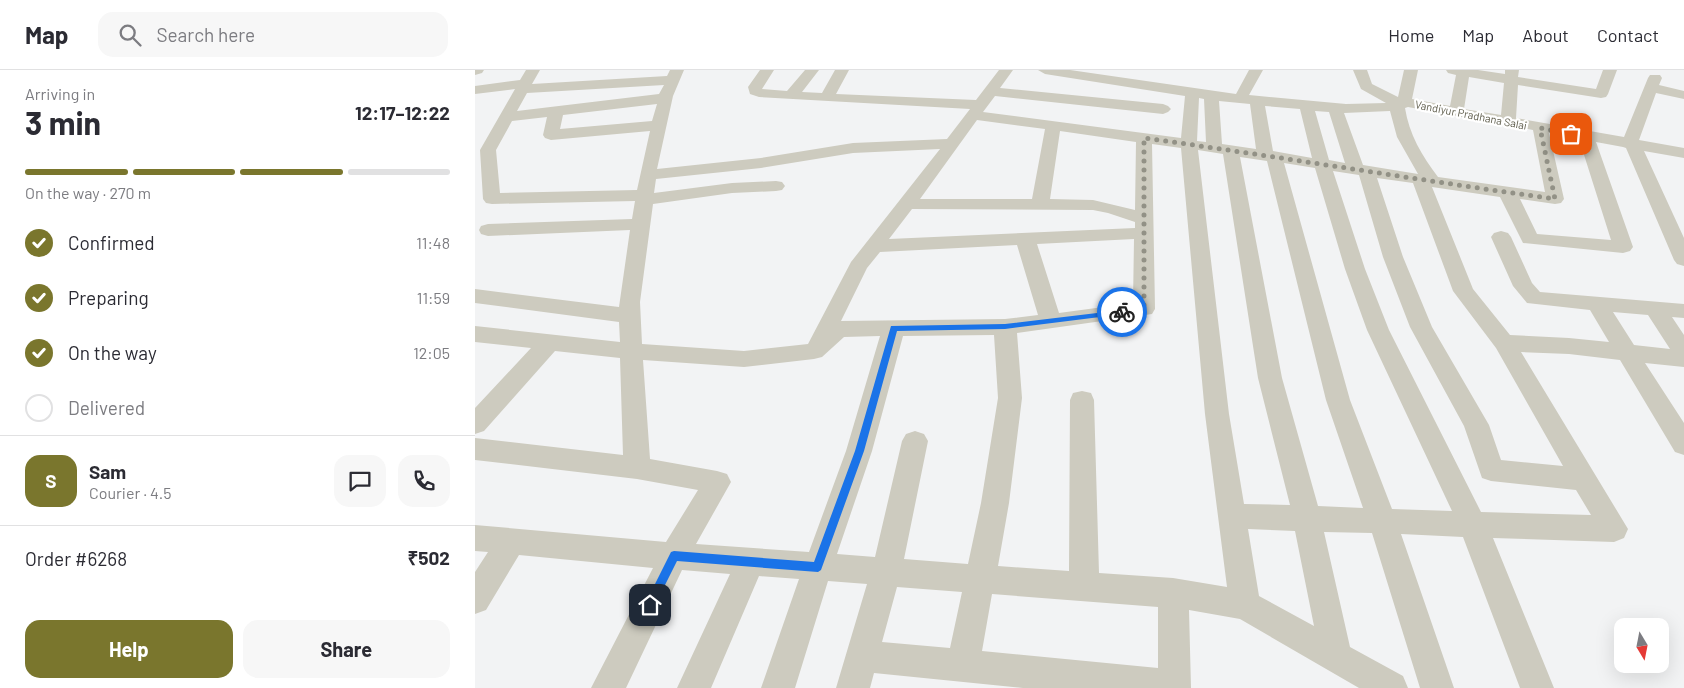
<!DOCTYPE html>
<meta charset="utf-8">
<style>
:root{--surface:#fff;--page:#f7f7f7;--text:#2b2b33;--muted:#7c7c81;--line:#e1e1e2;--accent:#7a762d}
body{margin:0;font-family:Barlow,sans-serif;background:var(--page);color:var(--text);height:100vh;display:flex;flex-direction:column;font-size:19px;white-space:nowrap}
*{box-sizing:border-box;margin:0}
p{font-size:16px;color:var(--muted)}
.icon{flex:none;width:28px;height:28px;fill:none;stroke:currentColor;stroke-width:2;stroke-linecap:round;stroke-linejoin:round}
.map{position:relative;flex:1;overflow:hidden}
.side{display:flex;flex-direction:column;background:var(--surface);width:475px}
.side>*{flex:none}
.needle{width:32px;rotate:170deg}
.fabs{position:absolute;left:1139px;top:548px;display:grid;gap:10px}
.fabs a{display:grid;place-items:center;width:55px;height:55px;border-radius:10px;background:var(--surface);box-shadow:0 5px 20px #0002;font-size:25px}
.pin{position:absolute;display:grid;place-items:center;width:42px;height:42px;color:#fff;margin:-21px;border-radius:10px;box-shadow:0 2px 8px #0006}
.courier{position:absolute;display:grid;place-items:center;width:50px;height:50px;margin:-25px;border:4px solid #1a73e8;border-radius:50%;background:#fff;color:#222;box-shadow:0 1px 6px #0007}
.head em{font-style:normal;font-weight:700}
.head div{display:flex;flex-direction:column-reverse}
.head{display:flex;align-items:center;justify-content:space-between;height:85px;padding:0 25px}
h1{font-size:32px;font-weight:700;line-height:38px}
.bar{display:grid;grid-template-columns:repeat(4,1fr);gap:8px 5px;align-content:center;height:60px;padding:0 25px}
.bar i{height:6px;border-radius:4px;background:var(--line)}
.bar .current{background:var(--accent)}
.bar p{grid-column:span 4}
.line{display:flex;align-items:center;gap:12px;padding:0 25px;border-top:1px solid var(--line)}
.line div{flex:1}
.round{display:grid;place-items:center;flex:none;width:52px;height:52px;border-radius:15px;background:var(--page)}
ol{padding:0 25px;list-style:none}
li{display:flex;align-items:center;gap:15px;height:55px}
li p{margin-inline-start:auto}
li .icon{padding:5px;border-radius:50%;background:var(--accent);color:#fff;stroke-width:4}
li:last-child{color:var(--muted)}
li i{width:28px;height:28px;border:2px solid var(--line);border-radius:50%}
.primary-button{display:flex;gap:10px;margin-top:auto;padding:10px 25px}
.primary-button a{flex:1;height:58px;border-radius:15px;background:var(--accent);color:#fff;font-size:20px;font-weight:700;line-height:58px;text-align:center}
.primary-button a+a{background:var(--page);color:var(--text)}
header{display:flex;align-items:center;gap:30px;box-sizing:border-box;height:70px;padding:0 25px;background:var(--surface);border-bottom:1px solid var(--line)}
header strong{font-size:24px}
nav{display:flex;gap:28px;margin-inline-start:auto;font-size:18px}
.search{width:350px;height:45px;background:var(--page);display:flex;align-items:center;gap:12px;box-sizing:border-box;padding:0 18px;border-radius:15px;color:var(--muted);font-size:19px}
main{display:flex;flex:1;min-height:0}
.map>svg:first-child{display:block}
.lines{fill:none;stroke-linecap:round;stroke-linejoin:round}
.minor{fill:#cdcbbf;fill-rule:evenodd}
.route{fill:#1a73e8}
.done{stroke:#929186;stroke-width:5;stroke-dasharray:0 9}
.labels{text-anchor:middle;stroke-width:4.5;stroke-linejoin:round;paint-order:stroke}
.far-street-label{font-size:11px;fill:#5e5c4b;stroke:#fff}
</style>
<header>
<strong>Map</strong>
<div class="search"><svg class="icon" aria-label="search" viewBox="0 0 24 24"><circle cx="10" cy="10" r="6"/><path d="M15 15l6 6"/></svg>Search here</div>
<nav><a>Home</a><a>Map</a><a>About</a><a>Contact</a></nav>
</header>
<main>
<section class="side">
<div class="head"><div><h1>3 min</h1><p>Arriving in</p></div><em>12:17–12:22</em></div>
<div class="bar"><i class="current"></i><i class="current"></i><i class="current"></i><i></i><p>On the way · 270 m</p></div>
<ol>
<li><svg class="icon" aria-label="check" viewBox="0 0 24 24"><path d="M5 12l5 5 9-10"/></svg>Confirmed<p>11:48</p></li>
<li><svg class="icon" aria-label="check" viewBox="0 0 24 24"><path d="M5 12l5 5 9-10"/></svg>Preparing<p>11:59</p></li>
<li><svg class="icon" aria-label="check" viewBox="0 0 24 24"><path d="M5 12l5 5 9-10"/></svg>On the way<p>12:05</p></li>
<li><i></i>Delivered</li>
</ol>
<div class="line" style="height:90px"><b class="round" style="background:var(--accent);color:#fff">S</b><div><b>Sam</b><p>Courier · 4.5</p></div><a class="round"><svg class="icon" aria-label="chat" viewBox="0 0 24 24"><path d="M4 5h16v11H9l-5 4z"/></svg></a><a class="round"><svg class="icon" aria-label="phone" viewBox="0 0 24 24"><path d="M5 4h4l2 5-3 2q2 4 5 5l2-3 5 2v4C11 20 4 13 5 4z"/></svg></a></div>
<div class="line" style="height:65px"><div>Order #6268</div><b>₹502</b></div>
<div class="primary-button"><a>Help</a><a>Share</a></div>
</section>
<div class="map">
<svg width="1209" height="618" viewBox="0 0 1209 618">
<rect width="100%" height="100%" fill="#f2f3f4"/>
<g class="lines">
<g class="minor">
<polygon points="0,0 9,0 7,3 0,5"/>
<path d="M51,0H65L57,14L192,6L195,0H209L198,26L182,99L286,88L378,73L472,69L495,39L284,27L275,24L273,17L285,0H299L287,19L312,21L330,0H344L327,22L347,23L360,0H374L361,24L501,30L524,0H538L525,18L688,34L693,36L696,39L693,42L688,44L520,26L508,42L706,68L710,26L570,4L563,0H595L761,24L774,0H788L774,25L871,34L911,33L886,19L878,0H892L897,14L923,27L929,0H943L937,29L975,36L981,5L973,3L971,0H1003L1030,4V0H1044L1043,7L1121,19L1128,0H1142L1133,24L1131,27L1126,28L1043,15L1041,48L1149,67L1173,8L1175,5H1185L1187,8L1184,15L1209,21V29L1181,23L1164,70L1209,78V88L1169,81L1209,168V196L1202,194L1199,190L1151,78L1148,77L1121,72L1158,177L1155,181L1148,183L1048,173L1025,127L957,117L998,219L1035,265L1094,268L1134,272L1115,240L1052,233L1038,216L1016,167L1019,163L1026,161L1033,163L1036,167L1057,213L1065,222L1209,234V248L1197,247L1209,265V297L1170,293L1209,353V385L1200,382L1145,290L1094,284L1046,282L1153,459L1149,468L1139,472L1018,468L1079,618H1045L988,467L926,464L979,618H945L897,463L849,462L875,577L928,606L933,618H884L765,549L714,540L716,618H548L399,603L395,618H361L392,514L353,511L320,618H286L324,509L284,506L236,618H202L255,504L207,500L151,618H116L178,498L44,485L11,540L0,544V502L13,482L0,481V455L191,472L223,420L162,409L0,390V368L148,385L145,288L80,281L9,361L0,364V338L56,278L0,272V256L145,272L144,252L0,233V219L144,237L155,160L13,166L6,164L4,160L6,156L13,154L157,149L160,131L17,134L11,133L8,129L5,80L40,19L0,24V16L45,10ZM994,7L1029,13L1026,45L989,39ZM189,15L184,24L42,41L52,23ZM724,28L729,29L731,72L722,71ZM744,31L775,34L781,79L747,74ZM182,34L177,51L85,59L88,45ZM790,36L825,39L837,88L798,81ZM933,37L1058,60L1070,122L963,107C947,86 934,64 930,38ZM840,41L854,42L870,93L854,90ZM915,41L922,67L943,104L888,95L869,43ZM72,47L68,65L70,68L76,70L175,61L162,120L25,123L21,80L37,51ZM502,50L570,59L557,129H445ZM585,61L661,72L660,140L618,130L575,129ZM1074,63L1104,69L1136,170L1062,164L1045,129L1080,134L1086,133L1089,129ZM677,74L706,78L730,344L752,517L698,508L624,503L619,330L616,323L607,321L598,323L595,330L594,501L523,496L534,433L547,328L542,263L677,244L680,239ZM465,79L376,192L333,274L269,281L167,274L165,232L178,134L257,123L301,121L307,120L310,116L307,112L301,111L257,113L179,123L181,109L286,98L378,83ZM723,80L748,84L783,308L815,435L769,434L754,344ZM765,87L792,91L851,330L888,438L843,436L807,308ZM809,93L840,98L870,199L892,260L977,441L917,439L875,330ZM858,101L884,105L908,187L935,257L989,356L1007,408L1016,411L1101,420L1116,445L1006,442L914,260L890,199ZM902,108L938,113L978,221L1021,278L1088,396L1026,390L1014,355L957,257L928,187ZM437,139L618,140L633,143L660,152V158L414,169ZM659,169L658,233L584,243L562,174ZM542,175L563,245L530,249L366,251L392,198L405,182ZM1138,242L1173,245L1195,279L1159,275ZM519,265L523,328L506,433L493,494L429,489L453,371L449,364L440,361L431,364L427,371L400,487L362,484L397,381L428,266ZM405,266L371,381L334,482L221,474L256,412L252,404L242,401L175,389L168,290L269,297L339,289L347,287L369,267ZM773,459L820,461L839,556L784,526ZM422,517L487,522L475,578L407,572ZM517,524L683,537V598L507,581Z"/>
</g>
</g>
<polygon class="route" points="647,240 649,240 649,244 530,259 422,261 389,381 346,500 343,502 202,491 178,539 175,541 171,539 169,535 171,532 196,482 199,481 339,492 380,381 416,256 530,254"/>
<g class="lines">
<path class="done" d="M647,242L669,240V68C806,87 943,110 1080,129L1065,58L1096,64"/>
</g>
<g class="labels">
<g class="far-street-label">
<text transform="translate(996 45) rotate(11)" y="4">Vandiyur Pradhana Salai</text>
</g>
</g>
</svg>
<div class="fabs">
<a><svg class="needle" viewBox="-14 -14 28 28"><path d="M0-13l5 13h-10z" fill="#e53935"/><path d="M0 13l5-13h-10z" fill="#7c7c81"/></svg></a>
</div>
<div class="pin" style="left:1096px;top:64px;background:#ea580c"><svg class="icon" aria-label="bag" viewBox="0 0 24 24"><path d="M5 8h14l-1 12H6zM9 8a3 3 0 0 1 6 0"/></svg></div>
<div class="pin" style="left:175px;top:535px;background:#1f2937"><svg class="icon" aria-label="home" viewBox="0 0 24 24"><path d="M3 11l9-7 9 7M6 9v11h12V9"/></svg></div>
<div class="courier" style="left:647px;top:242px"><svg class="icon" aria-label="bike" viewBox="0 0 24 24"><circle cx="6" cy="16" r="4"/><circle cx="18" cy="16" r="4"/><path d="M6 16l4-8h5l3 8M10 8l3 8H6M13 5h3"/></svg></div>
</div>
</main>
